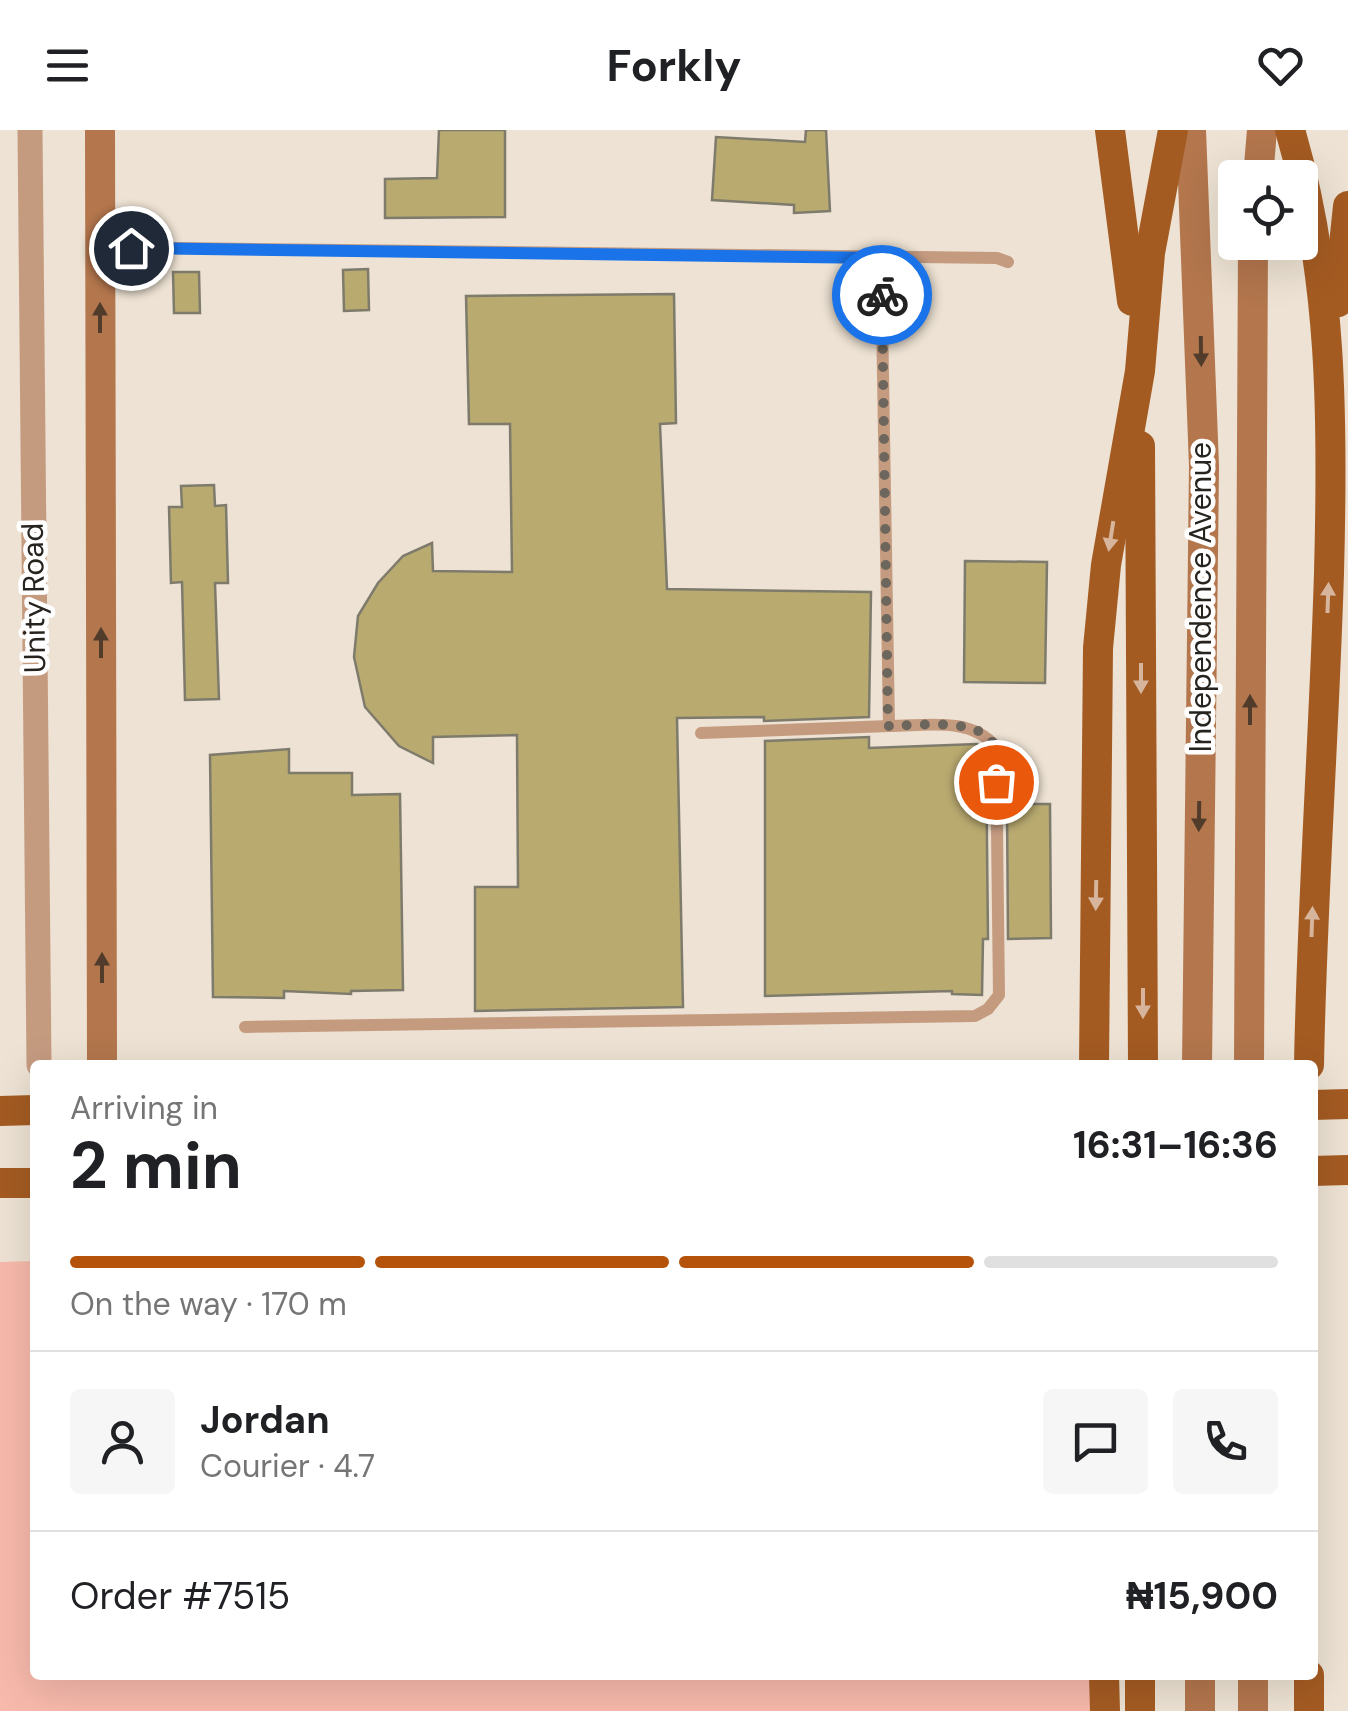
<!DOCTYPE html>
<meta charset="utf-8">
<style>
:root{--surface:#fff;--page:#f6f6f6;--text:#202124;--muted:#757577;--line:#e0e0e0;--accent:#b45309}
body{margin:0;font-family:"DM Sans",sans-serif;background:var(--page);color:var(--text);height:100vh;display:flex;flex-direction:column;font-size:38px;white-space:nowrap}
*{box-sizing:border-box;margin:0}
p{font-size:32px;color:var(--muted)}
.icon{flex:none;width:55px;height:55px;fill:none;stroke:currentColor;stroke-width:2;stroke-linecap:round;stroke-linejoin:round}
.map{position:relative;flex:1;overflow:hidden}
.details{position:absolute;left:30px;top:930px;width:1288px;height:620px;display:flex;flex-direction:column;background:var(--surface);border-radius:10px;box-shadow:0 10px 40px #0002}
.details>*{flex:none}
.buttons{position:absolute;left:1218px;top:30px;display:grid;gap:20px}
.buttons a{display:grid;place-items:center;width:100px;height:100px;border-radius:10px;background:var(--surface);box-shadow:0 10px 40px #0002;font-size:50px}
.pin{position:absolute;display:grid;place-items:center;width:85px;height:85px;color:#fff;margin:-42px;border:5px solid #fff;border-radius:50%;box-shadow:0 2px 10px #0007}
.courier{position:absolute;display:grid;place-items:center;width:100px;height:100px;margin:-50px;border:8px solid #1a73e8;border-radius:50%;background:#fff;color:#222;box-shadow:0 2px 12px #0007}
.head em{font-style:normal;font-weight:700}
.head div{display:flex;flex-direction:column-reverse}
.head{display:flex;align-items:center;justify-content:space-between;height:170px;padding:0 40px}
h1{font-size:65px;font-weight:700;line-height:75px}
.bar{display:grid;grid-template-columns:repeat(4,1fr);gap:15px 10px;align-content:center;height:120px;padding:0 40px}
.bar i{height:12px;border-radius:8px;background:var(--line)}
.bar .active{background:var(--accent)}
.bar p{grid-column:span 4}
.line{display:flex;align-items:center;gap:25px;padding:0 40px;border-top:2px solid var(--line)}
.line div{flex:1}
.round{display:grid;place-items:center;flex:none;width:105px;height:105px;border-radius:10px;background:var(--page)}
header{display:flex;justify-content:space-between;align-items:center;height:130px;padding:0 40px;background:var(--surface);font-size:45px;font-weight:700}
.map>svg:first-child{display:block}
.green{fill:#f7b9ab}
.building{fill:#b9aa70;stroke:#7f7b6c;stroke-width:2.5}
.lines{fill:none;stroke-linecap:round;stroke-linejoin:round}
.lane{stroke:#c59b80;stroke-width:12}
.street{stroke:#c59b80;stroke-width:25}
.secondary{stroke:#b3764d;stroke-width:30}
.primary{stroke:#a45b22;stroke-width:30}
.oneway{fill:#513c2c}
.oneway2{fill:#d6b59c}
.done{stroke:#6c665d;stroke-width:10;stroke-dasharray:0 18}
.route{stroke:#1a73e8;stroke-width:12}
.labels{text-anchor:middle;stroke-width:9;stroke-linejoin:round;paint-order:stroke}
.street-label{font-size:30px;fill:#27231e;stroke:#fff}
</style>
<header><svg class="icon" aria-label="menu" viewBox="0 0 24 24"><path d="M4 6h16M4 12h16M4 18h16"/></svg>Forkly<svg class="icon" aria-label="heart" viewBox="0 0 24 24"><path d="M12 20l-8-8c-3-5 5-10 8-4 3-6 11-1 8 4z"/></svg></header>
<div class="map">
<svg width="1348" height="1581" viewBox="0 0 1348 1581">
<rect width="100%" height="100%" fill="#ede2d3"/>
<polygon class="green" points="35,1131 35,1545 1091,1545 1091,1581 0,1581 0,1132"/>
<g class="building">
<polygon points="439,0 505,0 505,87 385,88 385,49 437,48"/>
<polygon points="806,0 826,0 830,81 794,83 794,75 712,70 716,7 805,12"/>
<polygon points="368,139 369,180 344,181 343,140"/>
<polygon points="173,142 199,142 200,183 174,183"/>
<polygon points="674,164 676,293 660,294 667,459 871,462 869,587 764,591 764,587 677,588 683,877 475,881 475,757 518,757 517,605 433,607 433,633 399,616 365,577 354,527 358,486 378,453 403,426 432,413 433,441 512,442 510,294 469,294 466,166"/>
<polygon points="214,355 215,376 226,375 228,453 215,453 219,569 185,570 182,452 171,453 169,377 182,377 181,356"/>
<polygon points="965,431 1047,432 1045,553 964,552"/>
<polygon points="869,607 869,618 977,614 986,621 988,809 983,809 982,865 952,864 952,861 765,866 765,611"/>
<polygon points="289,619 289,643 352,643 352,665 400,664 403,860 351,861 351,864 284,861 284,868 213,867 210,625"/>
<polygon points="1007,674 1050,674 1051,808 1008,809"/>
</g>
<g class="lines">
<g class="lane">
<polyline points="100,117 997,128 1008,132"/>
<polyline points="701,603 889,596 881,128"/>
<path d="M245,897L975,886L988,879L999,865L996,617C970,586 926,596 889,596"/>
</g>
<polyline class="street" points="30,0 39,935"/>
<g class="secondary">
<polyline points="100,0 102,935"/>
<polyline points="1191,0 1204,336 1197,935"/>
<polyline points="1258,48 1262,0"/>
<polyline points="1249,935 1253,112"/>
<polyline points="1200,1545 1200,1581"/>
<polyline points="1253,1545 1253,1581"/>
</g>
<g class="primary">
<polyline points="1110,0 1132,171"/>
<path d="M1290,0C1333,146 1333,292 1329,443C1324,607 1312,771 1309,935"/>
<polyline points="1338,172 1348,76"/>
<polyline points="1140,316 1143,935"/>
<polyline points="1094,935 1098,518 1106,435 1140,241 1150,123 1173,0"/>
<polyline points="1312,975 1348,974"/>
<polyline points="0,981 35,980"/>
<polyline points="1312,1041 1348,1040"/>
<polyline points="0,1053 35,1053"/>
<polyline points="1104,1545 1105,1581"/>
<polyline points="1140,1545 1140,1581"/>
<polyline points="1309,1545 1309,1581"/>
</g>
</g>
<defs><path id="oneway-solid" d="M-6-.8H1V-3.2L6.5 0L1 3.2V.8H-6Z" transform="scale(2.5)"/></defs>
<g class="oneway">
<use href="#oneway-solid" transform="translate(100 188) rotate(-90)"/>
<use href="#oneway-solid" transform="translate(1201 221) rotate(89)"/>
<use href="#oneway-solid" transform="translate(101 513) rotate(-90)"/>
<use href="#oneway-solid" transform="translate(1250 580) rotate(-90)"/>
<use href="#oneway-solid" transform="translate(1199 686) rotate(91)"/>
<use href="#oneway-solid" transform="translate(102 838) rotate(-90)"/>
</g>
<g class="oneway2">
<use href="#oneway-solid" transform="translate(1111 406) rotate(99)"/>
<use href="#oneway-solid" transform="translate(1328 468) rotate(-88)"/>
<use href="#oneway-solid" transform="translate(1141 548) rotate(90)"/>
<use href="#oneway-solid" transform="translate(1096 765) rotate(91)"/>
<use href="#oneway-solid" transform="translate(1312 792) rotate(-88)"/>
<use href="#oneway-solid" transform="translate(1143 873) rotate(90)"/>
</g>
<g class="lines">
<path class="done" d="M882,165L888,596C916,596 989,585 996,621C998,631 996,642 996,652"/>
<polyline class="route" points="131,118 882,128 882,165"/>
</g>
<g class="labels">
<g class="street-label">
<text transform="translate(1201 467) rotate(-90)" y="10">Independence Avenue</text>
<text transform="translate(34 468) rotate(-91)" y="10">Unity Road</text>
</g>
</g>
</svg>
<div class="buttons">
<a><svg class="icon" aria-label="locate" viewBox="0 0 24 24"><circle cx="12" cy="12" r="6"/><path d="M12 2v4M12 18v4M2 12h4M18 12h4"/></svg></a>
</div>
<div class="pin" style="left:996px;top:652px;background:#ea580c"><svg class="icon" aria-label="bag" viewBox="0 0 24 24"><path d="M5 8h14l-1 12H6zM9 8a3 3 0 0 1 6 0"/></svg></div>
<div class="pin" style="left:131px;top:118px;background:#1f2937"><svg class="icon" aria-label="home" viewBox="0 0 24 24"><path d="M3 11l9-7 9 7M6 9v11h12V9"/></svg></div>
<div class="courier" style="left:882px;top:165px"><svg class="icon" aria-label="bike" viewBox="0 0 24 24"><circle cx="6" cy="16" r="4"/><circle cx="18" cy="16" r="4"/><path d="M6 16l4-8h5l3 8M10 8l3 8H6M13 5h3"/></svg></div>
<section class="details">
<div class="head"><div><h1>2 min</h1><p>Arriving in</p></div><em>16:31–16:36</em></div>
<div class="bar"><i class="active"></i><i class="active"></i><i class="active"></i><i></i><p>On the way · 170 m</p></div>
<div class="line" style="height:180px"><a class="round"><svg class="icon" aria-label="person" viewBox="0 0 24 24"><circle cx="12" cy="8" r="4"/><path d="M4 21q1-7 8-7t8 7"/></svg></a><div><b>Jordan</b><p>Courier · 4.7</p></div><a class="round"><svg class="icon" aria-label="chat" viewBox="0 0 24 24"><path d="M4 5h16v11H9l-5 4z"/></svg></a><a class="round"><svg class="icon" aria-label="phone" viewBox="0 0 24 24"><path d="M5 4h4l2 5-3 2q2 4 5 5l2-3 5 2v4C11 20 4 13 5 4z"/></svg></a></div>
<div class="line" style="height:130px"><div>Order #7515</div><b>₦15,900</b></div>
</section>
</div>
